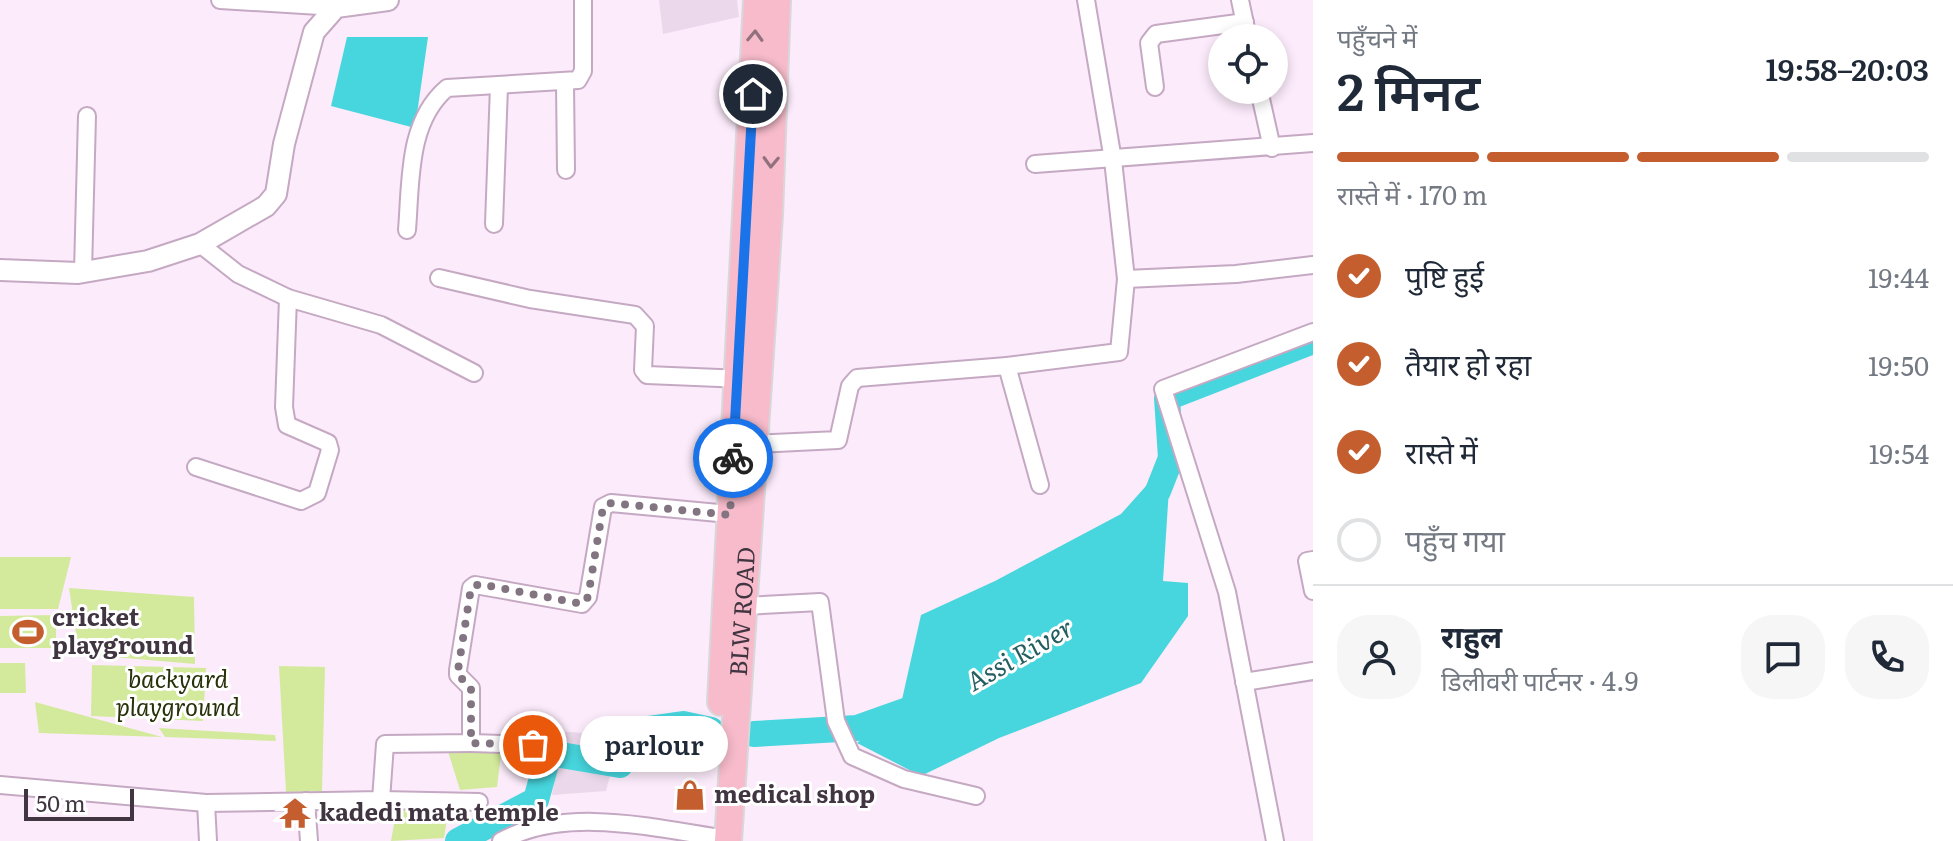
<!DOCTYPE html>
<html lang="hi">
<meta charset="utf-8">
<style>
:root{--surface:#fff;--page:#f6f6f7;--text:#1f2937;--muted:#747a83;--line:#e0e1e3;--accent:#c45e2e}
body{margin:0;font-family:Literata,"Noto Sans Devanagari",serif;background:var(--page);color:var(--text);height:100vh;display:flex;flex-direction:column;font-size:30px;white-space:nowrap}
*{box-sizing:border-box;margin:0}
p{font-size:26px;color:var(--muted)}
.icon{flex:none;width:44px;height:44px;fill:none;stroke:currentColor;stroke-width:2;stroke-linecap:round;stroke-linejoin:round}
.map{position:relative;flex:1;overflow:hidden}
.details{display:flex;flex-direction:column;background:var(--surface);width:640px}
.details>*{flex:none}
.tools{position:absolute;left:1208px;top:24px;display:grid;gap:16px}
.tools a{display:grid;place-items:center;width:80px;height:80px;border-radius:50%;background:var(--surface);box-shadow:0 4px 12px #0003;font-size:40px}
.scale{position:absolute;left:24px;bottom:20px;width:110px;box-sizing:border-box;padding-left:8px;border:4px solid #403540;border-top:0;font-size:22px;line-height:28px;white-space:nowrap;color:#403540;-webkit-text-stroke:6px #fff;paint-order:stroke}
.pin{position:absolute;display:grid;place-items:center;width:68px;height:68px;color:#fff;margin:-34px;border:4px solid #fff;border-radius:50%;box-shadow:0 2px 8px #0007}
.courier{position:absolute;display:grid;place-items:center;width:80px;height:80px;margin:-40px;border:6px solid #1a73e8;border-radius:50%;background:#fff;color:#222;box-shadow:0 2px 10px #0007}
.bubble{position:absolute;height:56px;border-radius:28px;background:var(--surface);box-shadow:0 4px 12px #0003;font-size:26px;font-weight:600;line-height:56px;text-align:center}
.head em{font-style:normal;font-weight:600}
.head div{display:flex;flex-direction:column-reverse}
.head{display:flex;align-items:center;justify-content:space-between;height:136px;padding:0 24px}
h1{font-size:52px;font-weight:600;line-height:60px}
.bar{display:grid;grid-template-columns:repeat(4,1fr);gap:12px 8px;align-content:center;height:96px;padding:0 24px}
.bar i{height:10px;border-radius:6px;background:var(--line)}
.bar .current{background:var(--accent)}
.bar p{grid-column:span 4}
.line{display:flex;align-items:center;gap:20px;padding:0 24px;border-top:2px solid var(--line)}
.line div{flex:1}
.round{display:grid;place-items:center;flex:none;width:84px;height:84px;border-radius:32px;background:var(--page)}
ol{padding:0 24px;list-style:none}
li{display:flex;align-items:center;gap:24px;height:88px}
li p{margin-inline-start:auto}
li .icon{padding:8px;border-radius:50%;background:var(--accent);color:#fff;stroke-width:4}
li:last-child{color:var(--muted)}
li i{width:44px;height:44px;border:4px solid var(--line);border-radius:50%}
main{display:flex;flex:1;min-height:0}
.map>svg:first-child{display:block}
.education{fill:#ebd9eb}
.green{fill:#d3ea9c}
.water{fill:#47d6de}
.lines{fill:none;stroke-linecap:round;stroke-linejoin:round}
.stream{stroke:#47d6de;stroke-width:4}
.river{stroke:#47d6de;stroke-width:26}
.minor-casing{stroke:#c5a9c3;stroke-width:20}
.tertiary-casing{stroke:#c5a9c3;stroke-width:24}
.primary-casing{stroke:#d9d7d9;stroke-width:30}
.minor{stroke:#fff;stroke-width:16}
.tertiary{stroke:#fff;stroke-width:20}
.primary{stroke:#f7bbcb;stroke-width:26}
.oneway{stroke:#92717f}
.done{stroke:#827581;stroke-width:8;stroke-dasharray:0 14.4}
.route{stroke:#1a73e8;stroke-width:10}
.labels{text-anchor:middle;stroke-width:6;stroke-linejoin:round;paint-order:stroke}
.street-label{font-size:24px;fill:#403540;stroke:#fff}
.poi-label{font-size:24px;font-weight:bold;fill:#403540;stroke:#fff;text-anchor:start}
.park-label{font-size:24px;font-style:italic;fill:#28310a;stroke:#fff}
.water-label{font-size:26px;font-style:italic;fill:#245e61;stroke:#fff}
</style>
<main>
<div class="map">
<svg width="1313" height="841" viewBox="0 0 1313 841">
<rect width="100%" height="100%" fill="#fcebfb"/>
<g class="education">
<polygon points="659,0 737,0 739,17 663,34"/>
<polygon points="555,731 612,735 607,757 550,750"/>
<polygon points="558,760 611,771 606,791 552,795"/>
</g>
<g class="green">
<polygon points="0,557 71,557 58,609 0,609"/>
<polygon points="69,588 194,597 195,664 79,654"/>
<polygon points="56,615 56,648 0,648 0,616"/>
<polygon points="0,663 25,663 26,693 0,693"/>
<polygon points="92,665 206,668 203,721 91,716"/>
<polygon points="279,666 325,667 322,791 286,792"/>
<polygon points="35,702 162,737 39,733"/>
<polygon points="159,728 275,735 276,741 165,737"/>
<polygon points="446,745 502,747 497,787 460,790"/>
<polygon points="449,806 444,838 391,841 397,807"/>
</g>
<g class="water">
<polygon points="347,37 428,37 415,128 331,106"/>
<polygon points="1171,458 1163,581 1188,583 1188,616 1141,683 999,738 921,776 857,743 901,704 921,615 995,581 1121,514"/>
</g>
<g class="lines">
<polyline class="stream" points="479,841 533,817"/>
<g class="river">
<polyline points="1158,491 1171,458 1167,398 1313,341"/>
<polyline points="754,734 857,728 919,706"/>
<polyline points="458,841 536,800 549,753 620,765 626,732 683,724 711,730"/>
</g>
<defs>
<g id="minor">
<polyline points="220,0 336,7"/>
<polyline points="1240,0 1248,38"/>
<polyline points="565,84 566,170"/>
<polyline points="1155,87 1149,43 1156,34 1245,22"/>
<polyline points="1259,90 1272,148"/>
<polyline points="1035,164 1313,143"/>
<polyline points="494,224 499,86"/>
<path d="M407,230C411,182 407,122 447,88L578,80L583,71V0"/>
<polyline points="200,244 238,274 288,298 381,325 474,373"/>
<polyline points="83,272 87,116"/>
<polyline points="439,278 530,299 635,315 645,326 643,370 647,375 743,379"/>
<polyline points="1126,279 1236,274 1313,265"/>
<polyline points="1007,366 1040,485"/>
<polyline points="754,444 838,440 850,386 857,378 1007,366 1119,352 1126,279 1113,160 1086,0"/>
<polyline points="196,467 301,501 317,493 330,450 328,443 287,425 284,407 288,298"/>
<polyline points="1313,560 1307,561 1313,591"/>
<polyline points="745,606 820,602 836,721 852,756 904,779 976,796"/>
<polyline points="1244,682 1313,671"/>
<polyline points="471,743 533,745"/>
<polyline points="0,785 206,803 381,800 385,744 471,743 471,688 458,675 458,670 471,588 475,585 582,604 588,597 603,507 611,503 740,515"/>
<polyline points="381,800 479,802"/>
<polyline points="306,801 309,841"/>
<polyline points="206,803 208,841"/>
<path d="M501,841C568,805 657,829 728,839"/>
<polyline points="1275,841 1227,592 1163,389 1313,332"/>
</g>
<polyline id="tertiary" points="0,270 78,273 148,261 200,244 266,206 276,194 284,144 314,32 336,7 388,0"/>
<g id="primary">
<polyline points="721,702 757,0"/>
<path id="s1" d="M728,841L769,215L777,0"/>
</g>
</defs>
<use href="#minor" class="minor-casing"/>
<use href="#tertiary" class="tertiary-casing"/>
<use href="#primary" class="primary-casing"/>
<use href="#minor" class="minor"/>
<use href="#tertiary" class="tertiary"/>
<use href="#primary" class="primary"/>
</g>
<defs><path id="oneway-chevron" d="M-2-3.5L2.5 0L-2 3.5" fill="none" stroke-width="1.6" stroke-linecap="round" stroke-linejoin="round" transform="scale(2)"/></defs>
<g class="oneway">
<use href="#oneway-chevron" transform="translate(755 36) rotate(-88)"/>
<use href="#oneway-chevron" transform="translate(771 162) rotate(92)"/>
</g>
<g class="lines">
<polyline class="done" points="533,745 471,743 471,688 458,675 458,670 471,588 479,584 582,604 588,597 603,507 611,503 730,515 733,458"/>
<polyline class="route" points="733,458 753,94"/>
</g>
<defs>
<symbol id="stadium-bare" viewBox="-9 -9 18 18"><path d="M0-5a6.5 5 0 1 0 0 10a6.5 5 0 1 0 0-10ZM-3.5-1.8h7v3.6h-7Z" fill="#c45e2e" stroke="#fff" stroke-width="2.5" paint-order="stroke"/></symbol>
<symbol id="shop-bare" viewBox="-9 -9 18 18"><path d="M-5-2.5h2.3a2.7 3.5 0 0 1 5.4 0H5L5.5 6h-11ZM-1.5-2.5h3a1.5 2.3 0 0 0-3 0Z" fill="#c45e2e" stroke="#fff" stroke-width="2.5" paint-order="stroke"/></symbol>
<symbol id="temple-bare" viewBox="-9 -9 18 18"><path d="M0-6L5-2H3V0L6.5 2.5H4V6H1.5V3h-3V6H-4V2.5H-6.5L-3 0V-2H-5Z" fill="#c45e2e" stroke="#fff" stroke-width="2.5" paint-order="stroke"/></symbol>
</defs>
<g fill-rule="evenodd">
<use href="#stadium-bare" x="6" y="610" width="44" height="44"/>
<use href="#shop-bare" x="668" y="773" width="44" height="44"/>
<use href="#temple-bare" x="273" y="791" width="44" height="44"/>
</g>
<g class="labels">
<g class="street-label">
<text dy="8" stroke="none"><textPath href="#s1" startOffset="230">BLW ROAD</textPath></text>
</g>
<g class="poi-label">
<text x="52" y="626">cricket<tspan x="52" dy="28">playground</tspan></text>
<text x="714" y="803">medical shop</text>
<text x="319" y="821">kadedi mata temple</text>
</g>
<g class="park-label">
<text x="178" y="688">backyard<tspan x="178" dy="28">playground</tspan></text>
</g>
<g class="water-label">
<text transform="translate(1020 655) rotate(-30)" y="9">Assi River</text>
</g>
</g>
</svg>
<div class="tools">
<a><svg class="icon" aria-label="locate" viewBox="0 0 24 24"><circle cx="12" cy="12" r="6"/><path d="M12 2v4M12 18v4M2 12h4M18 12h4"/></svg></a>
</div>
<div class="scale">50 m</div>
<div class="pin" style="left:533px;top:745px;background:#ea580c"><svg class="icon" aria-label="bag" viewBox="0 0 24 24"><path d="M5 8h14l-1 12H6zM9 8a3 3 0 0 1 6 0"/></svg></div>
<div class="pin" style="left:753px;top:94px;background:#1f2937"><svg class="icon" aria-label="home" viewBox="0 0 24 24"><path d="M3 11l9-7 9 7M6 9v11h12V9"/></svg></div>
<div class="courier" style="left:733px;top:458px"><svg class="icon" aria-label="bike" viewBox="0 0 24 24"><circle cx="6" cy="16" r="4"/><circle cx="18" cy="16" r="4"/><path d="M6 16l4-8h5l3 8M10 8l3 8H6M13 5h3"/></svg></div>
<div class="bubble" style="left:580px;top:716px;width:148px">parlour</div>
</div>
<section class="details">
<div class="head"><div><h1>2 मिनट</h1><p>पहुँचने में</p></div><em>19:58–20:03</em></div>
<div class="bar"><i class="current"></i><i class="current"></i><i class="current"></i><i></i><p>रास्ते में · 170 m</p></div>
<ol>
<li><svg class="icon" aria-label="check" viewBox="0 0 24 24"><path d="M5 12l5 5 9-10"/></svg>पुष्टि हुई<p>19:44</p></li>
<li><svg class="icon" aria-label="check" viewBox="0 0 24 24"><path d="M5 12l5 5 9-10"/></svg>तैयार हो रहा<p>19:50</p></li>
<li><svg class="icon" aria-label="check" viewBox="0 0 24 24"><path d="M5 12l5 5 9-10"/></svg>रास्ते में<p>19:54</p></li>
<li><i></i>पहुँच गया</li>
</ol>
<div class="line" style="height:144px"><a class="round"><svg class="icon" aria-label="person" viewBox="0 0 24 24"><circle cx="12" cy="8" r="4"/><path d="M4 21q1-7 8-7t8 7"/></svg></a><div><b>राहुल</b><p>डिलीवरी पार्टनर · 4.9</p></div><a class="round"><svg class="icon" aria-label="chat" viewBox="0 0 24 24"><path d="M4 5h16v11H9l-5 4z"/></svg></a><a class="round"><svg class="icon" aria-label="phone" viewBox="0 0 24 24"><path d="M5 4h4l2 5-3 2q2 4 5 5l2-3 5 2v4C11 20 4 13 5 4z"/></svg></a></div>
</section>
</main>
